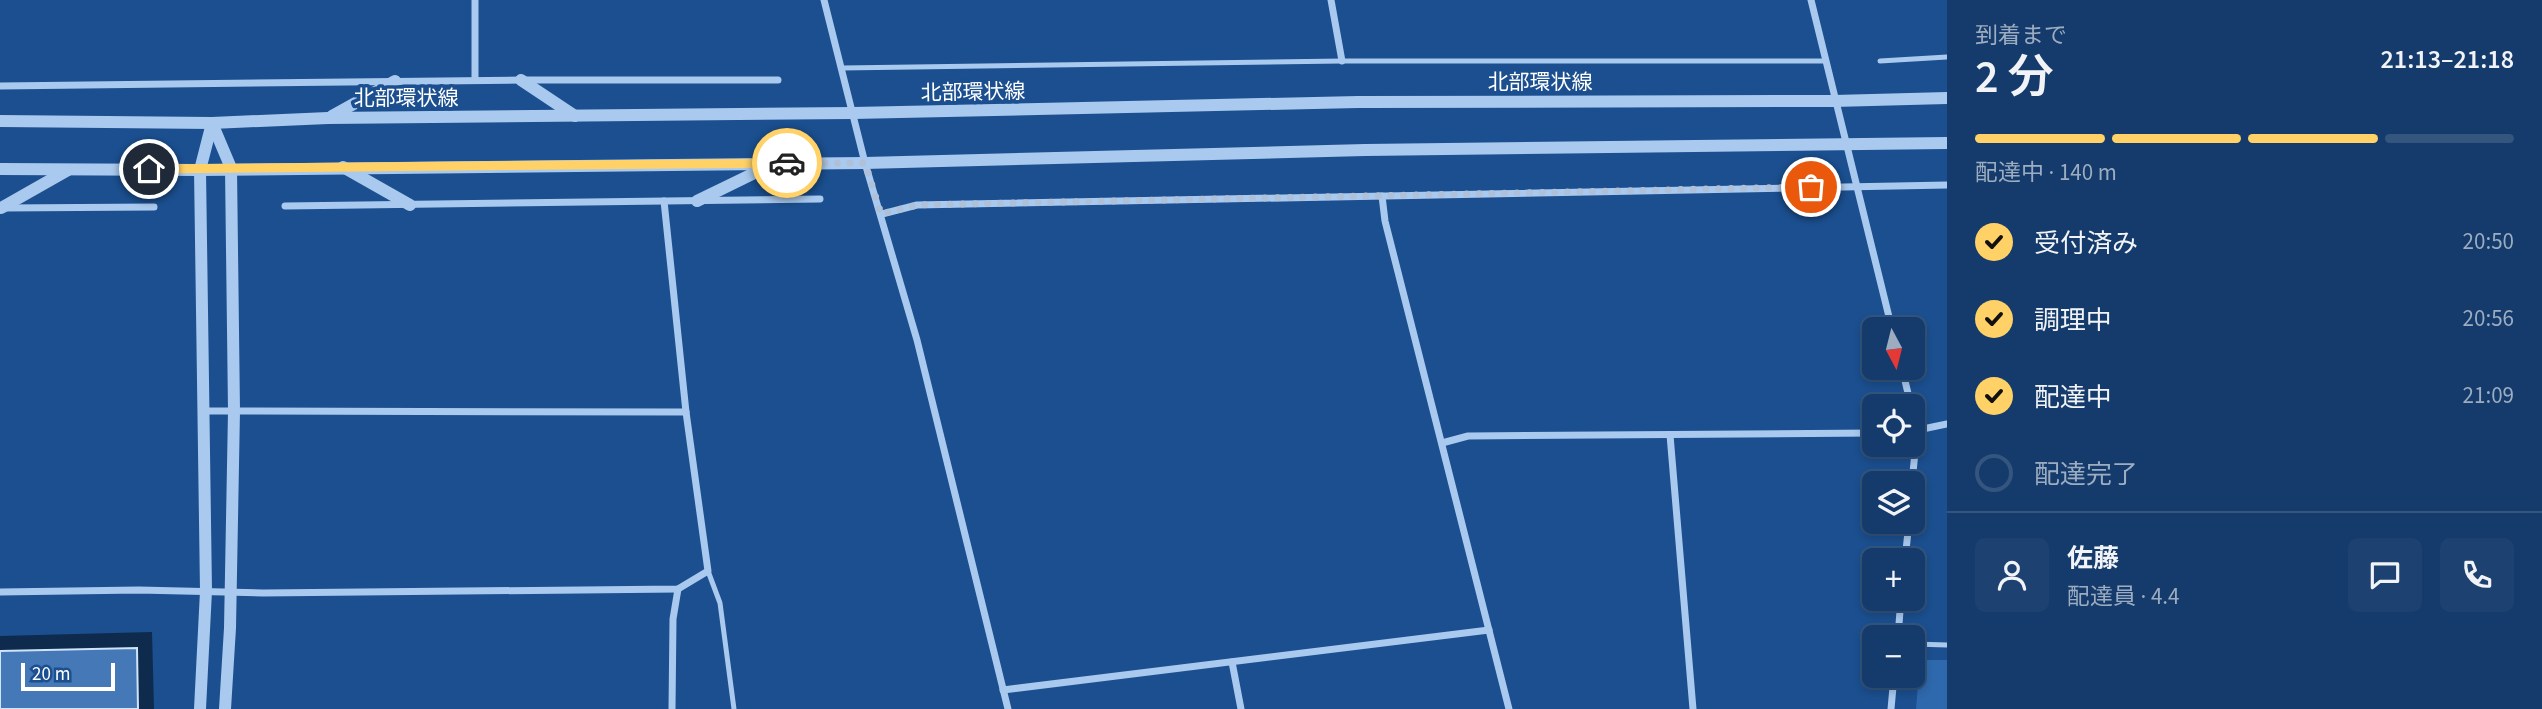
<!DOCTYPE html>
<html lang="ja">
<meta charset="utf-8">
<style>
:root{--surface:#143b6b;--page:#1d4271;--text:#f1f3f6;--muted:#9dadc1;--line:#33557e;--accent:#ffd166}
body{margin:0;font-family:"Source Sans 3","Noto Sans JP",sans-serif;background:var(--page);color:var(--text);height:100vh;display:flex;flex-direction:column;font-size:26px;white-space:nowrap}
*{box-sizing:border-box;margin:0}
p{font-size:23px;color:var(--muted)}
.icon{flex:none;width:38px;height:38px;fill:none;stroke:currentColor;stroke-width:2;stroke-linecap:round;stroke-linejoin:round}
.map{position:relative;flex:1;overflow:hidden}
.panel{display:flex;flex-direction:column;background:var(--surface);width:595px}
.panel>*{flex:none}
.needle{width:46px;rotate:173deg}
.buttons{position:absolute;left:1862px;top:317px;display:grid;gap:14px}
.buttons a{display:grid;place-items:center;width:63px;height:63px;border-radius:10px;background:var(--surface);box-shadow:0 4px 10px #0003,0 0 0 2px var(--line);font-size:35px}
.scale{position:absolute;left:21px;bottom:18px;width:94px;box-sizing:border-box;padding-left:7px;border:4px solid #fff;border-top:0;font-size:19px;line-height:24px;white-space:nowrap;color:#fff;-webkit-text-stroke:5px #1b4f8f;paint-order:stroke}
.pin{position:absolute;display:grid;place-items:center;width:60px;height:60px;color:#fff;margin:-30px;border:4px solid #fff;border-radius:50%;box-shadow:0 2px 7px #0007}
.courier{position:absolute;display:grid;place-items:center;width:70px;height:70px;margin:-35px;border:5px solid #ffd166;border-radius:50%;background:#fff;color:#222;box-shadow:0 2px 9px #0007}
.summary em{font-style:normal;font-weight:600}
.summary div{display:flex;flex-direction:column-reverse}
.summary{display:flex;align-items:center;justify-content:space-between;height:119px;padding:0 28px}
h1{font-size:46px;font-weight:600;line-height:52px}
.bar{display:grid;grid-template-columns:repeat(4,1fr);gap:10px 7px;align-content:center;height:84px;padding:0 28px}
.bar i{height:9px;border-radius:5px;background:var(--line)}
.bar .active{background:var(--accent)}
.bar p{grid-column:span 4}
.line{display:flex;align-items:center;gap:18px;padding:0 28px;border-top:2px solid var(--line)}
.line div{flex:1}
.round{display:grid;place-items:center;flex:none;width:74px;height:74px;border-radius:10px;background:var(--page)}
ol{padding:0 28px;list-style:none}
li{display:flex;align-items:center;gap:21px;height:77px}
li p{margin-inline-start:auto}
li .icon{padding:7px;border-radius:50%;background:var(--accent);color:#111;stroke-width:4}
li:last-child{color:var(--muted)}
li i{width:38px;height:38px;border:4px solid var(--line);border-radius:50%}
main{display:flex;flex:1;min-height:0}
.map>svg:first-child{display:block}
.green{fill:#2e69ad}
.shadow{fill:#0007}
.building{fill:#4478b7;stroke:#cfe3fa;stroke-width:2}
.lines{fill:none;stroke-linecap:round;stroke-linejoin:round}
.service{stroke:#a9c9ee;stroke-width:5}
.minor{stroke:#a9c9ee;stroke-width:7}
.tertiary{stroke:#a9c9ee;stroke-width:12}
.done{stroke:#afc1d8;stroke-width:7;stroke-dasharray:0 12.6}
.route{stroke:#ffd166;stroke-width:9}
.labels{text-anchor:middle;stroke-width:7;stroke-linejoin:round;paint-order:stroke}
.street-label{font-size:21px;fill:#fff;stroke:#1b4f8f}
</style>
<main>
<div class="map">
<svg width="1947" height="709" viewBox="0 0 1947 709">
<rect width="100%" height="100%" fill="#1b4f8f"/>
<polygon class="green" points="1926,660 1947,660 1947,709 1916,709 1919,671"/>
<polygon class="shadow" points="152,632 154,709 0,709 0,636"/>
<polygon class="building" points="137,648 138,709 0,709 0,651"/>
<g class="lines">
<g class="service">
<polyline points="1880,61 1947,57"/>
<polyline points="842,68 1342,61 1826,61"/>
<polyline points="708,571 720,603 734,709"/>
<polyline points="1913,644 1947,645"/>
</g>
<g class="minor">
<polyline points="475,0 475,80"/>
<polyline points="824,0 865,163 917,340 1008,709"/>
<polyline points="1331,0 1342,61"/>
<polyline points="1811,0 1892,329"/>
<polyline points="0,86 521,80 778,80"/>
<polyline points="1382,196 1385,221 1509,709"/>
<polyline points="285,206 820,199"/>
<polyline points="4,208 154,207"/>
<polyline points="882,214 917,205 1947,185"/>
<polyline points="1902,368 1911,406"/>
<polyline points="204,411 686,412"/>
<polyline points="1913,431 1947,424"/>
<polyline points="1670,435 1693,709"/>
<polyline points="1442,443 1468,436 1874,433"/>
<polyline points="1912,483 1917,431 1913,412"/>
<polyline points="1905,560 1909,522"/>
<polyline points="0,592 139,590 263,593 678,589 708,571 686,412 664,201"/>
<polyline points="1898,637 1901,598"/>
<polyline points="1232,662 1241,709"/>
<polyline points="1003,690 1489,630"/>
<polyline points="672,709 673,619 678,589"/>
<polyline points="1891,709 1894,676"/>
</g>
<g class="tertiary">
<polyline points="521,80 575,116"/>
<polyline points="332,116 395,81"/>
<polyline points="0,121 212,123 328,118 853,113 1358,102 1834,101 1947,98"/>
<polyline points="212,123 231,168 234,411 230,628 225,709"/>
<polyline points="343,167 410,205"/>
<polyline points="0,169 200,170 865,163 1365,150 1947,143"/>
<polyline points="697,201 771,165"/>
<polyline points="1,208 68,170"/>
<polyline points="200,709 206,591 200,170 212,123"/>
</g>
</g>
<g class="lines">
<polyline class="done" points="787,163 865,163 881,214 917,205 1811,187"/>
<polyline class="route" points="149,169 787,163"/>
</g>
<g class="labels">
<g class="street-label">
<text x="1540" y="89">北部環状線</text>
<text transform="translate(973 92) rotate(-1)" y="7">北部環状線</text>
<text x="406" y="105">北部環状線</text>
</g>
</g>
</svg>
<div class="buttons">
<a><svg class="needle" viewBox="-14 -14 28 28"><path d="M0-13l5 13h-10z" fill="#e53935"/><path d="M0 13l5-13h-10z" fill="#9dadc1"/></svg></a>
<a><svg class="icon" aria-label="locate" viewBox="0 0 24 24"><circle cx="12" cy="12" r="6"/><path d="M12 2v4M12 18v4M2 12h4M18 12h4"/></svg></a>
<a><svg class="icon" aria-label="layers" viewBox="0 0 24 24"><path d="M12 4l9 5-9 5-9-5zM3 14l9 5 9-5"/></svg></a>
<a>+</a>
<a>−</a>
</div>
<div class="scale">20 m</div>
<div class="pin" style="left:1811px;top:187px;background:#ea580c"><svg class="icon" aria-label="bag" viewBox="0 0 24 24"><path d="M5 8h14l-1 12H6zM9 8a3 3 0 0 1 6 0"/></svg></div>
<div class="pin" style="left:149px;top:169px;background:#1f2937"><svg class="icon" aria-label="home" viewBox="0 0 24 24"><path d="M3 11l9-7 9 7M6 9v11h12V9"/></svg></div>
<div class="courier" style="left:787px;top:163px"><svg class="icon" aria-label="car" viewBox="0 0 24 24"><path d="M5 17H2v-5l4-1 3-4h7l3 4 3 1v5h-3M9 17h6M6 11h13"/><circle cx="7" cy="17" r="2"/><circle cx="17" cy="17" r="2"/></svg></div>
</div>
<section class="panel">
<div class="summary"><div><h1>2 分</h1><p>到着まで</p></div><em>21:13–21:18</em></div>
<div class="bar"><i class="active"></i><i class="active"></i><i class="active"></i><i></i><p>配達中 · 140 m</p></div>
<ol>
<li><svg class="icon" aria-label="check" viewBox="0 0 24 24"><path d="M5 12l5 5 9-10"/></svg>受付済み<p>20:50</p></li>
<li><svg class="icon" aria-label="check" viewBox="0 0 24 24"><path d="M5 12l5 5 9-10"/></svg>調理中<p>20:56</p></li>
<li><svg class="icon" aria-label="check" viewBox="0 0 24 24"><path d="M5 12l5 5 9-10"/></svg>配達中<p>21:09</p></li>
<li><i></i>配達完了</li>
</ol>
<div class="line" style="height:126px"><a class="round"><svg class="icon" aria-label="person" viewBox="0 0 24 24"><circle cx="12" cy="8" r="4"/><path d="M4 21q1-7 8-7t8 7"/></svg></a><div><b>佐藤</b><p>配達員 · 4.4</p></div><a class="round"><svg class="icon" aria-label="chat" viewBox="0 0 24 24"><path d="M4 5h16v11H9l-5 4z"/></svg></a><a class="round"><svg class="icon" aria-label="phone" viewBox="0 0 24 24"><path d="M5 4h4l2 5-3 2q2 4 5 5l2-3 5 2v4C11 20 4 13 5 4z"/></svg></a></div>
</section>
</main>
